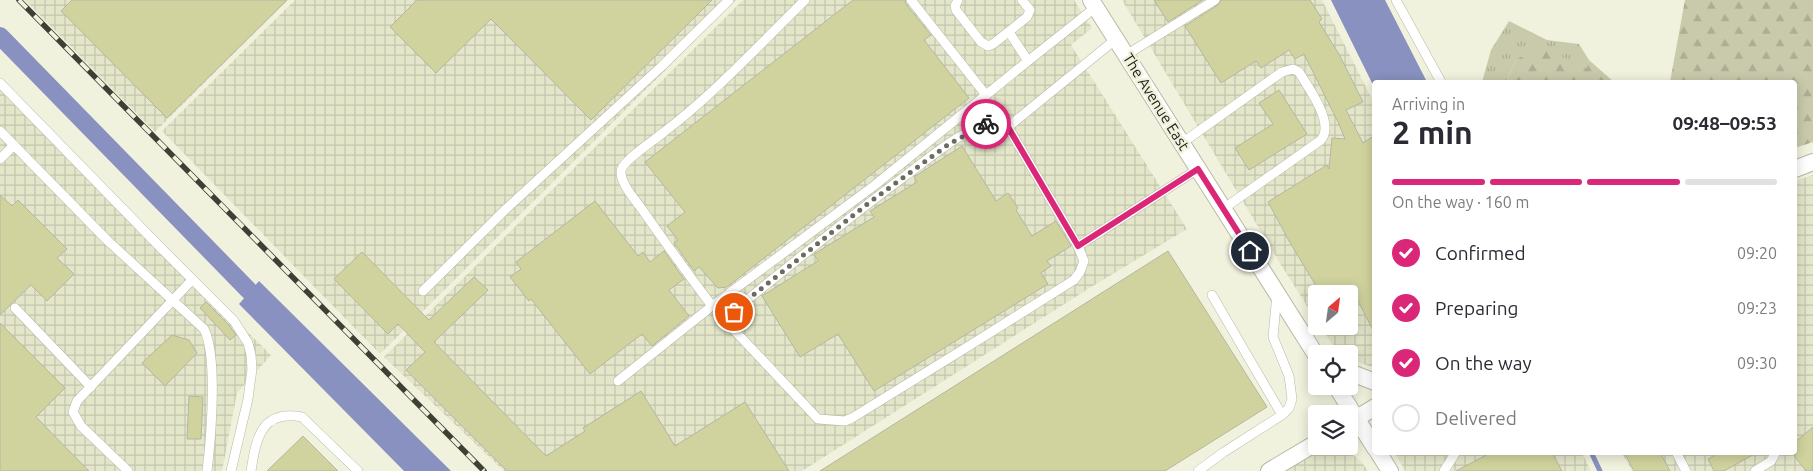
<!DOCTYPE html>
<meta charset="utf-8">
<style>
:root{--surface:#fff;--page:#f2f2f3;--text:#2b2b33;--muted:#7c7c81;--line:#e1e1e2;--accent:#db2777}
body{margin:0;font-family:Ubuntu,sans-serif;background:var(--page);color:var(--text);height:100vh;display:flex;flex-direction:column;font-size:19px;white-space:nowrap}
*{box-sizing:border-box;margin:0}
p{font-size:16px;color:var(--muted)}
.icon{flex:none;width:28px;height:28px;fill:none;stroke:currentColor;stroke-width:2;stroke-linecap:round;stroke-linejoin:round}
.map{position:relative;flex:1;overflow:hidden}
.sheet{position:absolute;left:1372px;top:80px;width:425px;height:375px;display:flex;flex-direction:column;background:var(--surface);border-radius:5px;box-shadow:0 2px 12px #0003}
.sheet>*{flex:none}
.needle{width:32px;rotate:29deg}
.fabs{position:absolute;left:1308px;top:285px;display:grid;gap:10px}
.fabs a{display:grid;place-items:center;width:50px;height:50px;border-radius:5px;background:var(--surface);box-shadow:0 2px 12px #0003;font-size:25px}
.pin{position:absolute;display:grid;place-items:center;width:42px;height:42px;color:#fff;margin:-21px;border:2px solid #fff;border-radius:50%;box-shadow:0 1px 5px #0007}
.courier{position:absolute;display:grid;place-items:center;width:50px;height:50px;margin:-25px;border:4px solid #db2777;border-radius:50%;background:#fff;color:#222;box-shadow:0 1px 6px #0007}
.headline em{font-style:normal;font-weight:600}
.headline div{display:flex;flex-direction:column-reverse}
.headline{display:flex;align-items:center;justify-content:space-between;height:85px;padding:0 20px}
h1{font-size:32px;font-weight:600;line-height:38px}
.bar{display:grid;grid-template-columns:repeat(4,1fr);gap:8px 5px;align-content:center;height:60px;padding:0 20px}
.bar i{height:6px;border-radius:4px;background:var(--line)}
.bar .selected{background:var(--accent)}
.bar p{grid-column:span 4}
ol{padding:0 20px;list-style:none}
li{display:flex;align-items:center;gap:15px;height:55px}
li p{margin-inline-start:auto}
li .icon{padding:5px;border-radius:50%;background:var(--accent);color:#fff;stroke-width:4}
li:last-child{color:var(--muted)}
li i{width:28px;height:28px;border:2px solid var(--line);border-radius:50%}
.map>svg:first-child{display:block}
.industrial{fill:url(#industrial-grid)}
.grass{fill:url(#grass-tufts)}
.forest{fill:url(#forest-firs)}
.water{fill:#8891bf}
.lines{fill:none;stroke-linecap:round;stroke-linejoin:round}
.stream{stroke:#8891bf;stroke-width:5}
.canal{stroke:#8891bf;stroke-width:18}
.building{fill:#d1d39e;stroke:#b5b6a3}
.lane-casing{stroke:#b9baa7;stroke-width:10}
.street-casing{stroke:#b9baa7;stroke-width:18}
.lane{stroke:#fff;stroke-width:9}
.street{stroke:#fff;stroke-width:16}
.rail-casing{stroke:#3f3f36;stroke-width:5.5}
.rail{stroke:#f1f2dd;stroke-width:4;stroke-dasharray:11;stroke-linecap:butt}
.done{stroke:#6b6b60;stroke-width:5;stroke-dasharray:0 9}
.route{stroke:#db2777;stroke-width:6}
.labels{text-anchor:middle;stroke-width:5;stroke-linejoin:round;paint-order:stroke}
.street-label{font-size:15px;fill:#23231c;stroke:#f1f2dd}
</style>
<div class="map">
<svg width="1813" height="471" viewBox="0 0 1813 471">
<defs>
<pattern id="industrial-grid" width="8" height="8" patternUnits="userSpaceOnUse" patternTransform="scale(1.25)"><rect width="8" height="8" fill="#e4e6ca"/><path d="M0 4h8M4 0v8" fill="none" stroke="#c3c5ad"/></pattern>
<pattern id="grass-tufts" width="24" height="20" patternUnits="userSpaceOnUse" patternTransform="scale(1.25)"><rect width="24" height="20" fill="#c9caac"/><path d="M3 7l-1-3M5 7V3M7 7l1-3M15 17l-1-3M17 17v-4M19 17l1-3" fill="none" stroke="#acad93"/></pattern>
<pattern id="forest-firs" width="22" height="20" patternUnits="userSpaceOnUse" patternTransform="scale(1.25)"><rect width="22" height="20" fill="#c9caac"/><path d="M5 1l3.5 6h-7zM16 11l3.5 6h-7z" fill="#acad93"/></pattern>
</defs>
<rect width="100%" height="100%" fill="#f1f2dd"/>
<g class="industrial">
<polygon points="25,0 288,0 155,132"/>
<polygon points="295,0 736,0 380,354 162,131"/>
<polygon points="743,0 1074,0 1092,28 1071,45 1187,229 1088,289 802,471 504,471 384,357"/>
<polygon points="1122,0 1322,0 1375,105 1375,368 1352,360 1349,357 1349,354 1344,354 1332,344 1320,326 1349,326 1349,294 1316,294 1316,320 1281,265"/>
<polygon points="0,89 271,355 237,393 222,471 0,471"/>
<polygon points="1813,175 1813,471 1632,471 1622,453 1795,452 1795,181"/>
<polygon points="1323,446 1334,446 1348,451 1361,461 1368,471 1281,471"/>
<polygon points="1395,453 1582,453 1591,471 1405,471"/>
</g>
<polygon class="grass" points="1509,21 1547,40 1579,44 1589,60 1588,68 1516,60 1506,82 1482,82 1491,50"/>
<g class="forest">
<polygon points="1685,0 1813,0 1813,142 1795,148 1795,82 1670,82"/>
<polygon points="1538,46 1587,68 1589,60 1614,82 1506,82 1516,60"/>
</g>
<g class="water">
<polygon points="1331,0 1385,0 1427,82 1375,82 1375,89"/>
<polygon points="259,281 451,471 404,471 239,304"/>
</g>
<g class="lines">
<polyline class="stream" points="1591,452 1600,471"/>
<polyline class="canal" points="0,36 265,307"/>
</g>
<g class="building">
<polygon points="72,0 287,0 167,118 61,11"/>
<polygon points="417,0 712,0 591,120 491,19 436,73 390,27"/>
<polygon points="853,0 905,0 906,4 931,35 924,40 969,98 727,287 718,288 699,267 694,271 674,243 678,240 667,226 685,212 645,162"/>
<polygon points="1154,0 1203,0 1168,22"/>
<polygon points="1221,0 1310,0 1322,19 1319,22 1340,56 1363,102 1346,110 1363,143 1375,135 1375,334 1356,297 1349,301 1349,294 1321,294 1289,241 1268,202 1327,165 1329,169 1332,138 1345,139 1338,122 1304,54 1295,59 1289,50 1261,68 1256,61 1221,83 1185,26 1218,5"/>
<polygon points="1279,90 1307,134 1249,170 1235,148 1273,124 1259,103"/>
<polygon points="962,146 996,201 1008,193 1018,208 1016,210 1032,236 1056,221 1071,246 1047,261 1051,266 1041,273 1048,284 874,391 838,334 800,357 762,296 818,261 814,254 874,217 870,211 917,182 914,177"/>
<polygon points="0,195 12,206 18,200 67,249 57,258 74,274 47,301 31,285 0,315"/>
<polygon points="595,201 638,256 643,252 650,262 664,251 684,279 669,290 689,316 652,346 642,334 590,374 531,299 529,301 510,277 521,269 516,262"/>
<polygon points="1168,251 1267,407 1165,471 820,471"/>
<polygon points="362,252 429,320 474,277 488,290 434,342 546,456 585,431 583,428 641,391 675,446 745,402 789,471 507,471 406,370 425,352 398,324 388,334 334,279"/>
<polygon points="206,302 229,325 236,335 230,340 200,308"/>
<polygon points="0,323 65,388 36,417 89,471 0,471"/>
<polygon points="172,335 189,340 197,353 165,386 142,363"/>
<polygon points="189,396 203,397 201,439 187,439"/>
<polygon points="1813,427 1813,471 1806,471 1795,457 1795,442"/>
<polygon points="303,436 338,471 267,471"/>
<polygon points="1492,452 1552,452 1562,471 1456,471"/>
<polygon points="1624,452 1660,452 1670,471 1634,471"/>
<polygon points="1720,452 1758,452 1724,471 1714,471 1708,459"/>
</g>
<g class="lines">
<defs>
<g id="lane">
<polyline points="911,0 986,95"/>
<polyline points="958,0 955,6 956,10 981,42 988,46 993,44 1027,17 1030,10 1022,0"/>
<polyline points="1396,0 1441,82"/>
<polyline points="1009,32 1028,61"/>
<polyline points="1126,55 1215,0"/>
<polyline points="0,83 161,248 234,321 248,343 251,355 252,369 248,399 231,471"/>
<path d="M996,123L1008,127L1078,246L1084,261L1080,272L1074,280L972,344L852,418L845,421L818,419L734,330C732,322 733,315 737,308C793,263 848,218 905,176C930,158 965,126 996,123Z"/>
<polyline points="1008,127 1116,39"/>
<path d="M0,131L108,241L204,329C218,357 211,438 207,471"/>
<path d="M1182,143L1282,72L1293,69L1299,72C1309,89 1335,123 1321,140L1223,209"/>
<polyline points="0,159 14,145"/>
<polyline points="1078,246 1198,169"/>
<polyline points="423,291 507,208 662,66 729,0"/>
<polyline points="1212,295 1282,415"/>
<path d="M712,306C688,274 664,241 641,208C634,198 621,184 621,172C620,162 656,139 664,132C715,93 759,45 805,0"/>
<polyline points="15,308 91,387"/>
<polyline points="618,381 712,306 875,185 1028,61 1096,7"/>
<polyline points="1676,452 1686,471"/>
<polyline points="128,471 81,426 73,412 77,401 192,280"/>
<path d="M251,471C256,439 261,409 302,417L358,471"/>
<polyline points="1198,471 1224,452 1282,415 1289,408 1292,399 1289,376 1273,337 1277,294"/>
<polyline points="1444,471 1456,452"/>
<polyline points="1755,471 1771,461 1776,452"/>
</g>
<g id="street">
<polyline points="1091,0 1316,355"/>
<polyline points="1795,169 1813,162"/>
<polyline points="1349,372 1375,382"/>
<polyline points="1336,386 1375,448"/>
<polyline points="1349,423 1375,407"/>
<polyline points="1378,452 1390,471"/>
<polyline points="1269,471 1316,443"/>
</g>
</defs>
<use href="#lane" class="lane-casing"/>
<use href="#street" class="street-casing"/>
<use href="#lane" class="lane"/>
<use href="#street" class="street"/>
<defs>
<polyline id="rail" points="19,0 484,471"/>
</defs>
<use href="#rail" class="rail-casing"/>
<use href="#rail" class="rail"/>
</g>
<g class="lines">
<polyline class="done" points="734,312 737,308 870,202 949,144 986,124"/>
<polyline class="route" points="986,124 996,124 1008,127 1078,246 1198,169 1250,251"/>
</g>
<g class="labels">
<g class="street-label">
<text transform="translate(1156 102) rotate(58)" y="5">The Avenue East</text>
</g>
</g>
</svg>
<div class="fabs">
<a><svg class="needle" viewBox="-14 -14 28 28"><path d="M0-13l5 13h-10z" fill="#e53935"/><path d="M0 13l5-13h-10z" fill="#7c7c81"/></svg></a>
<a><svg class="icon" aria-label="locate" viewBox="0 0 24 24"><circle cx="12" cy="12" r="6"/><path d="M12 2v4M12 18v4M2 12h4M18 12h4"/></svg></a>
<a><svg class="icon" aria-label="layers" viewBox="0 0 24 24"><path d="M12 4l9 5-9 5-9-5zM3 14l9 5 9-5"/></svg></a>
</div>
<div class="pin" style="left:734px;top:312px;background:#ea580c"><svg class="icon" aria-label="bag" viewBox="0 0 24 24"><path d="M5 8h14l-1 12H6zM9 8a3 3 0 0 1 6 0"/></svg></div>
<div class="pin" style="left:1250px;top:251px;background:#1f2937"><svg class="icon" aria-label="home" viewBox="0 0 24 24"><path d="M3 11l9-7 9 7M6 9v11h12V9"/></svg></div>
<div class="courier" style="left:986px;top:124px"><svg class="icon" aria-label="bike" viewBox="0 0 24 24"><circle cx="6" cy="16" r="4"/><circle cx="18" cy="16" r="4"/><path d="M6 16l4-8h5l3 8M10 8l3 8H6M13 5h3"/></svg></div>
<section class="sheet">
<div class="headline"><div><h1>2 min</h1><p>Arriving in</p></div><em>09:48–09:53</em></div>
<div class="bar"><i class="selected"></i><i class="selected"></i><i class="selected"></i><i></i><p>On the way · 160 m</p></div>
<ol>
<li><svg class="icon" aria-label="check" viewBox="0 0 24 24"><path d="M5 12l5 5 9-10"/></svg>Confirmed<p>09:20</p></li>
<li><svg class="icon" aria-label="check" viewBox="0 0 24 24"><path d="M5 12l5 5 9-10"/></svg>Preparing<p>09:23</p></li>
<li><svg class="icon" aria-label="check" viewBox="0 0 24 24"><path d="M5 12l5 5 9-10"/></svg>On the way<p>09:30</p></li>
<li><i></i>Delivered</li>
</ol>
</section>
</div>
